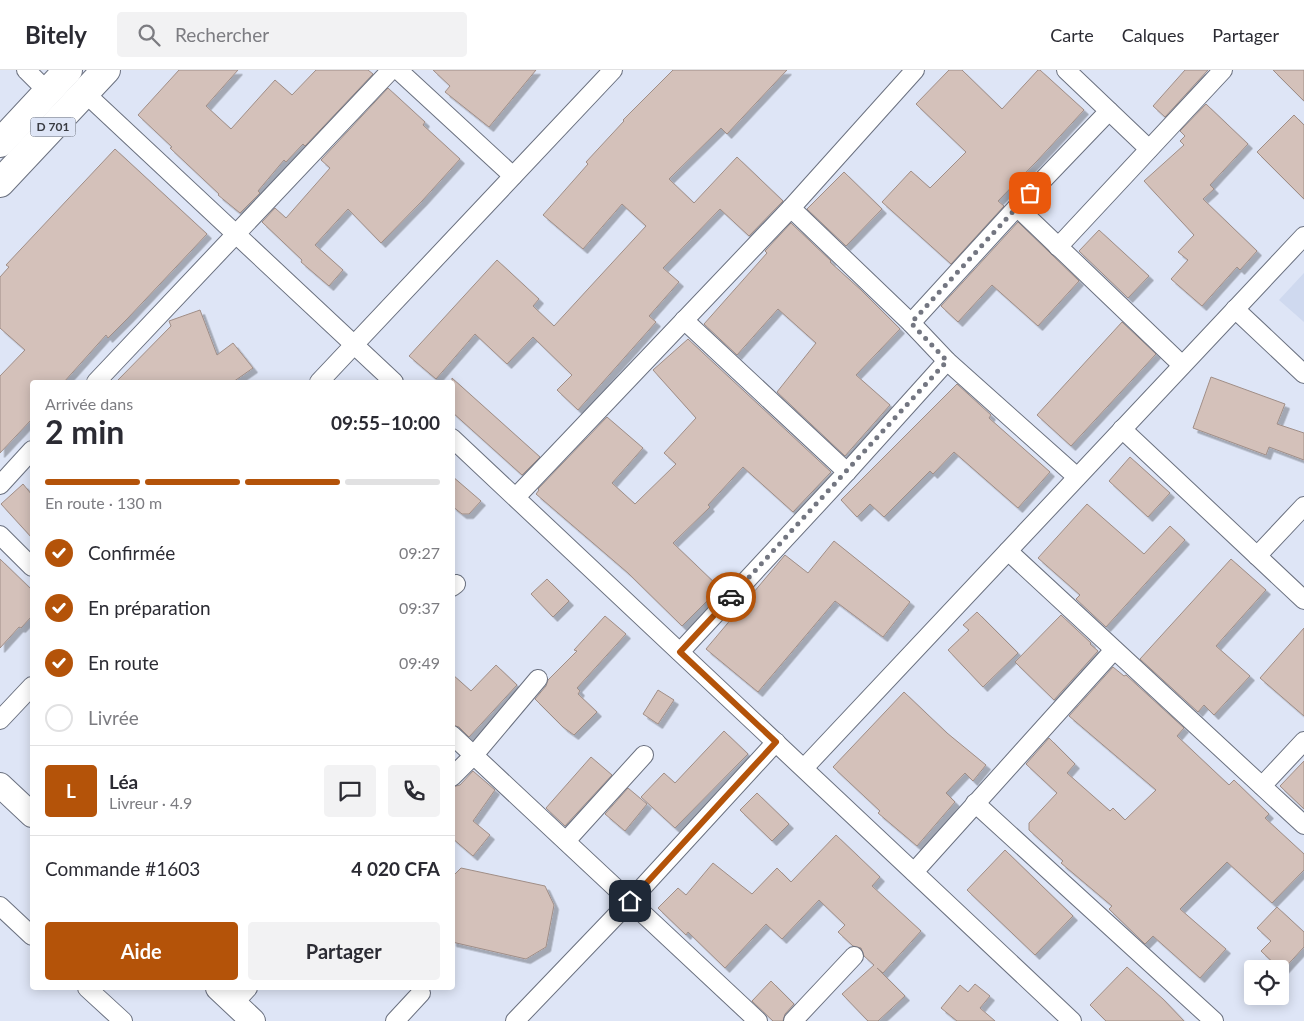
<!DOCTYPE html>
<html lang="fr">
<meta charset="utf-8">
<style>
:root{--surface:#fff;--page:#f2f2f3;--text:#2b2b33;--muted:#7c7c81;--line:#e1e1e2;--accent:#b45309}
body{margin:0;font-family:Lato,sans-serif;background:var(--page);color:var(--text);height:100vh;display:flex;flex-direction:column;font-size:19px;white-space:nowrap}
*{box-sizing:border-box;margin:0}
p{font-size:16px;color:var(--muted)}
.icon{flex:none;width:28px;height:28px;fill:none;stroke:currentColor;stroke-width:2;stroke-linecap:round;stroke-linejoin:round}
.map{position:relative;flex:1;overflow:hidden}
.panel{position:absolute;left:30px;top:310px;width:425px;height:610px;display:flex;flex-direction:column;background:var(--surface);border-radius:5px;box-shadow:0 2px 12px #0003}
.panel>*{flex:none}
.tools{position:absolute;left:1244px;top:890px;display:grid;gap:10px}
.tools a{display:grid;place-items:center;width:45px;height:45px;border-radius:5px;background:var(--surface);box-shadow:0 2px 12px #0003;font-size:25px}
.pin{position:absolute;display:grid;place-items:center;width:42px;height:42px;color:#fff;margin:-21px;border-radius:10px;box-shadow:0 2px 8px #0006}
.courier{position:absolute;display:grid;place-items:center;width:50px;height:50px;margin:-25px;border:4px solid #b45309;border-radius:50%;background:#fff;color:#222;box-shadow:0 1px 6px #0007}
.headline em{font-style:normal;font-weight:700}
.headline div{display:flex;flex-direction:column-reverse}
.headline{display:flex;align-items:center;justify-content:space-between;height:85px;padding:0 15px}
h1{font-size:32px;font-weight:700;line-height:38px}
.bar{display:grid;grid-template-columns:repeat(4,1fr);gap:8px 5px;align-content:center;height:60px;padding:0 15px}
.bar i{height:6px;border-radius:4px;background:var(--line)}
.bar .active{background:var(--accent)}
.bar p{grid-column:span 4}
.line{display:flex;align-items:center;gap:12px;padding:0 15px;border-top:1px solid var(--line)}
.line div{flex:1}
.round{display:grid;place-items:center;flex:none;width:52px;height:52px;border-radius:5px;background:var(--page)}
ol{padding:0 15px;list-style:none}
li{display:flex;align-items:center;gap:15px;height:55px}
li p{margin-inline-start:auto}
li .icon{padding:5px;border-radius:50%;background:var(--accent);color:#fff;stroke-width:4}
li:last-child{color:var(--muted)}
li i{width:28px;height:28px;border:2px solid var(--line);border-radius:50%}
.cta{display:flex;gap:10px;margin-top:auto;padding:10px 15px}
.cta a{flex:1;height:58px;border-radius:5px;background:var(--accent);color:#fff;font-size:20px;font-weight:700;line-height:58px;text-align:center}
.cta a+a{background:var(--page);color:var(--text)}
header{display:flex;align-items:center;gap:30px;box-sizing:border-box;height:70px;padding:0 25px;background:var(--surface);border-bottom:1px solid var(--line)}
header strong{font-size:24px}
nav{display:flex;gap:28px;margin-inline-start:auto;font-size:18px}
.search{width:350px;height:45px;background:var(--page);display:flex;align-items:center;gap:12px;box-sizing:border-box;padding:0 18px;border-radius:5px;color:var(--muted);font-size:19px}
.map>svg:first-child{display:block}
.built{fill:#cfd9ef}
.building{fill:#d4c1ba;stroke:#a08e87;filter:url(#shadow)}
.lines{fill:none;stroke-linecap:round;stroke-linejoin:round}
.street-casing{stroke:#6a707f;stroke-width:20}
.secondary-casing{stroke:#6a707f;stroke-width:26}
.primary-casing{stroke:#6a707f;stroke-width:30}
.street{stroke:#fff;stroke-width:18}
.secondary{stroke:#fff;stroke-width:24}
.primary{stroke:#fff;stroke-width:28}
.done{stroke:#737681;stroke-width:5;stroke-dasharray:0 9}
.route{stroke:#b45309;stroke-width:6}
.labels{text-anchor:middle;stroke-width:4.5;stroke-linejoin:round;paint-order:stroke}
.shield{fill:#dee5f6;stroke:#6a6e78;stroke-width:1}
.shield-label{font-size:12px;font-weight:bold;fill:#393b42}
</style>
<header>
<strong>Bitely</strong>
<div class="search"><svg class="icon" aria-label="search" viewBox="0 0 24 24"><circle cx="10" cy="10" r="6"/><path d="M15 15l6 6"/></svg>Rechercher</div>
<nav><a>Carte</a><a>Calques</a><a>Partager</a></nav>
</header>
<div class="map">
<svg width="1304" height="951" viewBox="0 0 1304 951">
<defs>
<filter id="shadow"><feDropShadow dx="4.5" dy="4.5" stdDeviation="0" flood-color="#0004"/></filter>
</defs>
<rect width="100%" height="100%" fill="#dee5f6"/>
<polygon class="built" points="1304,203 1304,252 1279,230"/>
<g class="building">
<polygon points="179,0 238,0 206,36 231,59 275,10 292,25 316,0 368,0 373,4 305,76 303,74 286,92 284,90 258,121 260,123 240,143 218,125 219,124 170,78 172,77 138,45"/>
<polygon points="433,0 536,0 489,57 445,22 450,16"/>
<polygon points="673,0 787,0 727,64 721,58 669,109 694,133 737,87 783,131 749,166 720,139 663,198 679,212 649,246 656,252 578,340 557,320 572,305 533,267 507,294 475,264 436,309 409,286 497,190 539,229 533,236 554,256 646,156 622,134 583,179 543,145 588,94 586,92 624,51 623,50"/>
<polygon points="949,0 962,0 1002,39 1038,0 1040,0 1084,40 1037,91 998,131 1004,136 951,194 882,132 911,101 930,118 966,82 916,34"/>
<polygon points="1185,0 1208,0 1165,47 1153,36"/>
<polygon points="1273,0 1304,0 1304,31"/>
<polygon points="388,18 425,52 423,55 460,89 422,131 381,173 348,139 315,175 343,200 329,216 301,192 302,190 262,152 275,138 286,148 330,98 321,90"/>
<polygon points="1206,34 1248,74 1210,115 1214,119 1203,129 1257,181 1240,200 1237,197 1202,236 1171,209 1188,190 1178,182 1194,165 1144,111 1184,75 1180,71 1185,66 1180,61"/>
<polygon points="1294,45 1304,55 1304,129 1257,82"/>
<polygon points="115,79 207,164 128,248 108,268 106,265 64,312 32,312 32,349 0,383 0,306 25,280 0,258 0,207 9,197 6,195"/>
<polygon points="844,102 882,139 846,176 807,139"/>
<polygon points="1018,152 1079,211 1038,256 992,215 958,252 941,236"/>
<polygon points="791,153 831,191 830,192 861,220 900,259 856,305 890,335 845,386 777,322 816,273 778,239 737,285 704,254 767,183 765,181"/>
<polygon points="1099,160 1149,206 1128,228 1079,181"/>
<polygon points="200,240 217,285 233,273 253,298 233,312 116,312 171,256 169,251"/>
<polygon points="1122,252 1156,284 1071,376 1037,345"/>
<polygon points="688,269 831,402 793,442 743,397 708,435 710,437 673,473 720,518 682,556 628,503 536,424 539,420 538,419 607,347 643,378 612,413 635,434 676,394 664,383 696,348 653,300"/>
<polygon points="1211,307 1285,334 1277,354 1304,363 1304,390 1269,377 1266,385 1193,358"/>
<polygon points="452,308 540,387 522,405 452,342"/>
<polygon points="957,314 991,345 989,348 1050,402 1018,438 954,382 933,404 930,401 884,447 870,434 857,447 841,430"/>
<polygon points="1130,387 1170,423 1148,447 1109,411"/>
<polygon points="452,406 481,431 469,444 462,444 452,436"/>
<polygon points="23,414 32,425 32,468 1,434"/>
<polygon points="1087,434 1144,484 1170,456 1185,470 1106,557 1076,529 1080,525 1038,488"/>
<polygon points="834,471 910,532 883,567 835,531 758,622 706,579 785,485 808,503"/>
<polygon points="0,489 32,520 32,546 21,558 19,557 0,578"/>
<polygon points="1231,489 1266,520 1216,576 1250,606 1214,645 1204,635 1198,642 1140,589"/>
<polygon points="547,509 569,531 553,547 531,524"/>
<polygon points="977,542 1018,583 983,617 948,580 969,560 963,555"/>
<polygon points="1061,545 1091,573 1090,574 1098,581 1054,630 1015,592"/>
<polygon points="605,546 626,564 577,618 580,621 578,624 597,642 574,665 563,657 535,629 546,616 548,610 577,581 574,580"/>
<polygon points="1304,558 1304,646 1260,608"/>
<polygon points="496,595 517,615 469,667 459,657 452,655 452,604 471,621"/>
<polygon points="1113,597 1124,606 1126,605 1184,658 1177,666 1229,715 1234,710 1269,744 1265,748 1304,784 1304,800 1272,833 1227,792 1180,839 1226,879 1200,908 1153,866 1145,874 1109,839 1112,836 1061,793 1063,791 1029,760 1029,753 1057,723 1026,694 1049,668 1075,694 1067,703 1110,741 1113,738 1125,750 1156,720 1069,646"/>
<polygon points="658,620 674,630 658,654 643,644"/>
<polygon points="904,622 947,663 986,695 973,711 965,703 946,723 955,732 917,776 878,743 880,741 833,697"/>
<polygon points="724,661 748,684 675,758 641,727 664,703 675,713"/>
<polygon points="591,687 612,705 565,756 546,738"/>
<polygon points="1304,691 1304,739 1280,716"/>
<polygon points="473,701 495,720 473,751 490,765 473,786 452,768 452,717 460,715"/>
<polygon points="628,718 647,734 625,761 605,744"/>
<polygon points="757,723 789,754 772,771 740,740"/>
<polygon points="836,765 880,807 872,816 921,861 883,903 877,898 905,926 878,951 868,951 842,924 874,895 864,886 861,878 853,876 838,862 845,855 819,830 782,869 766,854 725,898 688,862 686,865 658,838 678,818 686,825 713,793 752,824 777,798 791,812"/>
<polygon points="1005,780 1073,846 1035,885 967,820"/>
<polygon points="461,798 545,816 554,835 546,877 526,889 452,872 452,807"/>
<polygon points="1277,837 1304,862 1304,877 1282,901 1261,881 1271,871 1257,858"/>
<polygon points="1127,897 1163,929 1184,951 1106,951 1090,935"/>
<polygon points="771,911 794,934 785,944 783,951 773,951 752,931"/>
<polygon points="975,914 990,926 980,938 995,951 957,951 941,938 960,915 968,922"/>
</g>
<g class="lines">
<defs>
<g id="street">
<polyline points="26,0 48,22"/>
<polyline points="398,0 513,106"/>
<polyline points="1066,0 1149,79"/>
<polyline points="85,23 394,312"/>
<polyline points="1017,137 1182,295"/>
<polyline points="791,138 911,253 947,291 1077,407"/>
<polyline points="1058,177 1223,0"/>
<polyline points="1235,239 1304,304"/>
<polyline points="684,250 847,402"/>
<polyline points="911,253 1017,137 1109,41"/>
<polyline points="96,312 391,0"/>
<polyline points="319,312 613,0"/>
<polyline points="1122,359 1304,530"/>
<polyline points="452,368 1072,951"/>
<polyline points="0,415 32,380"/>
<polyline points="516,427 791,138 915,0"/>
<polyline points="0,465 32,497"/>
<polyline points="1008,481 1304,755"/>
<polyline points="1257,486 1304,436"/>
<polyline points="452,517 456,514"/>
<polyline points="680,582 847,402 947,291"/>
<polyline points="0,650 32,616"/>
<polyline points="452,665 758,951"/>
<polyline points="804,698 1304,166"/>
<polyline points="452,707 474,685 538,609"/>
<polyline points="1262,716 1304,671"/>
<polyline points="975,733 1214,951"/>
<polyline points="566,771 644,685"/>
<polyline points="914,802 1114,580"/>
<polyline points="0,836 32,866"/>
<polyline points="87,918 123,951"/>
<polyline points="234,933 248,918"/>
<polyline points="395,951 421,923"/>
<polyline points="515,951 630,831 776,672"/>
<polyline points="793,951 854,886"/>
</g>
<g id="secondary">
<polyline points="0,715 32,745"/>
<polyline points="218,918 253,951"/>
</g>
<g id="primary">
<polyline points="0,73 68,0"/>
<polyline points="0,113 106,0"/>
</g>
</defs>
<use href="#street" class="street-casing"/>
<use href="#secondary" class="secondary-casing"/>
<use href="#primary" class="primary-casing"/>
<use href="#street" class="street"/>
<use href="#secondary" class="secondary"/>
<use href="#primary" class="primary"/>
</g>
<g class="lines">
<polyline class="done" points="731,527 947,291 911,253 1030,123"/>
<polyline class="route" points="630,831 776,672 680,582 731,527"/>
</g>
<g class="labels">
<rect class="shield" x="30.5" y="47.5" width="45" height="19" rx="4"/>
<g class="shield-label">
<text x="53" y="61">D 701</text>
</g>
</g>
</svg>
<div class="tools">
<a><svg class="icon" aria-label="locate" viewBox="0 0 24 24"><circle cx="12" cy="12" r="6"/><path d="M12 2v4M12 18v4M2 12h4M18 12h4"/></svg></a>
</div>
<div class="pin" style="left:1030px;top:123px;background:#ea580c"><svg class="icon" aria-label="bag" viewBox="0 0 24 24"><path d="M5 8h14l-1 12H6zM9 8a3 3 0 0 1 6 0"/></svg></div>
<div class="pin" style="left:630px;top:831px;background:#1f2937"><svg class="icon" aria-label="home" viewBox="0 0 24 24"><path d="M3 11l9-7 9 7M6 9v11h12V9"/></svg></div>
<div class="courier" style="left:731px;top:527px"><svg class="icon" aria-label="car" viewBox="0 0 24 24"><path d="M5 17H2v-5l4-1 3-4h7l3 4 3 1v5h-3M9 17h6M6 11h13"/><circle cx="7" cy="17" r="2"/><circle cx="17" cy="17" r="2"/></svg></div>
<section class="panel">
<div class="headline"><div><h1>2 min</h1><p>Arrivée dans</p></div><em>09:55–10:00</em></div>
<div class="bar"><i class="active"></i><i class="active"></i><i class="active"></i><i></i><p>En route · 130 m</p></div>
<ol>
<li><svg class="icon" aria-label="check" viewBox="0 0 24 24"><path d="M5 12l5 5 9-10"/></svg>Confirmée<p>09:27</p></li>
<li><svg class="icon" aria-label="check" viewBox="0 0 24 24"><path d="M5 12l5 5 9-10"/></svg>En préparation<p>09:37</p></li>
<li><svg class="icon" aria-label="check" viewBox="0 0 24 24"><path d="M5 12l5 5 9-10"/></svg>En route<p>09:49</p></li>
<li><i></i>Livrée</li>
</ol>
<div class="line" style="height:90px"><b class="round" style="background:var(--accent);color:#fff">L</b><div><b>Léa</b><p>Livreur · 4.9</p></div><a class="round"><svg class="icon" aria-label="chat" viewBox="0 0 24 24"><path d="M4 5h16v11H9l-5 4z"/></svg></a><a class="round"><svg class="icon" aria-label="phone" viewBox="0 0 24 24"><path d="M5 4h4l2 5-3 2q2 4 5 5l2-3 5 2v4C11 20 4 13 5 4z"/></svg></a></div>
<div class="line" style="height:65px"><div>Commande #1603</div><b>4 020 CFA</b></div>
<div class="cta"><a>Aide</a><a>Partager</a></div>
</section>
</div>
